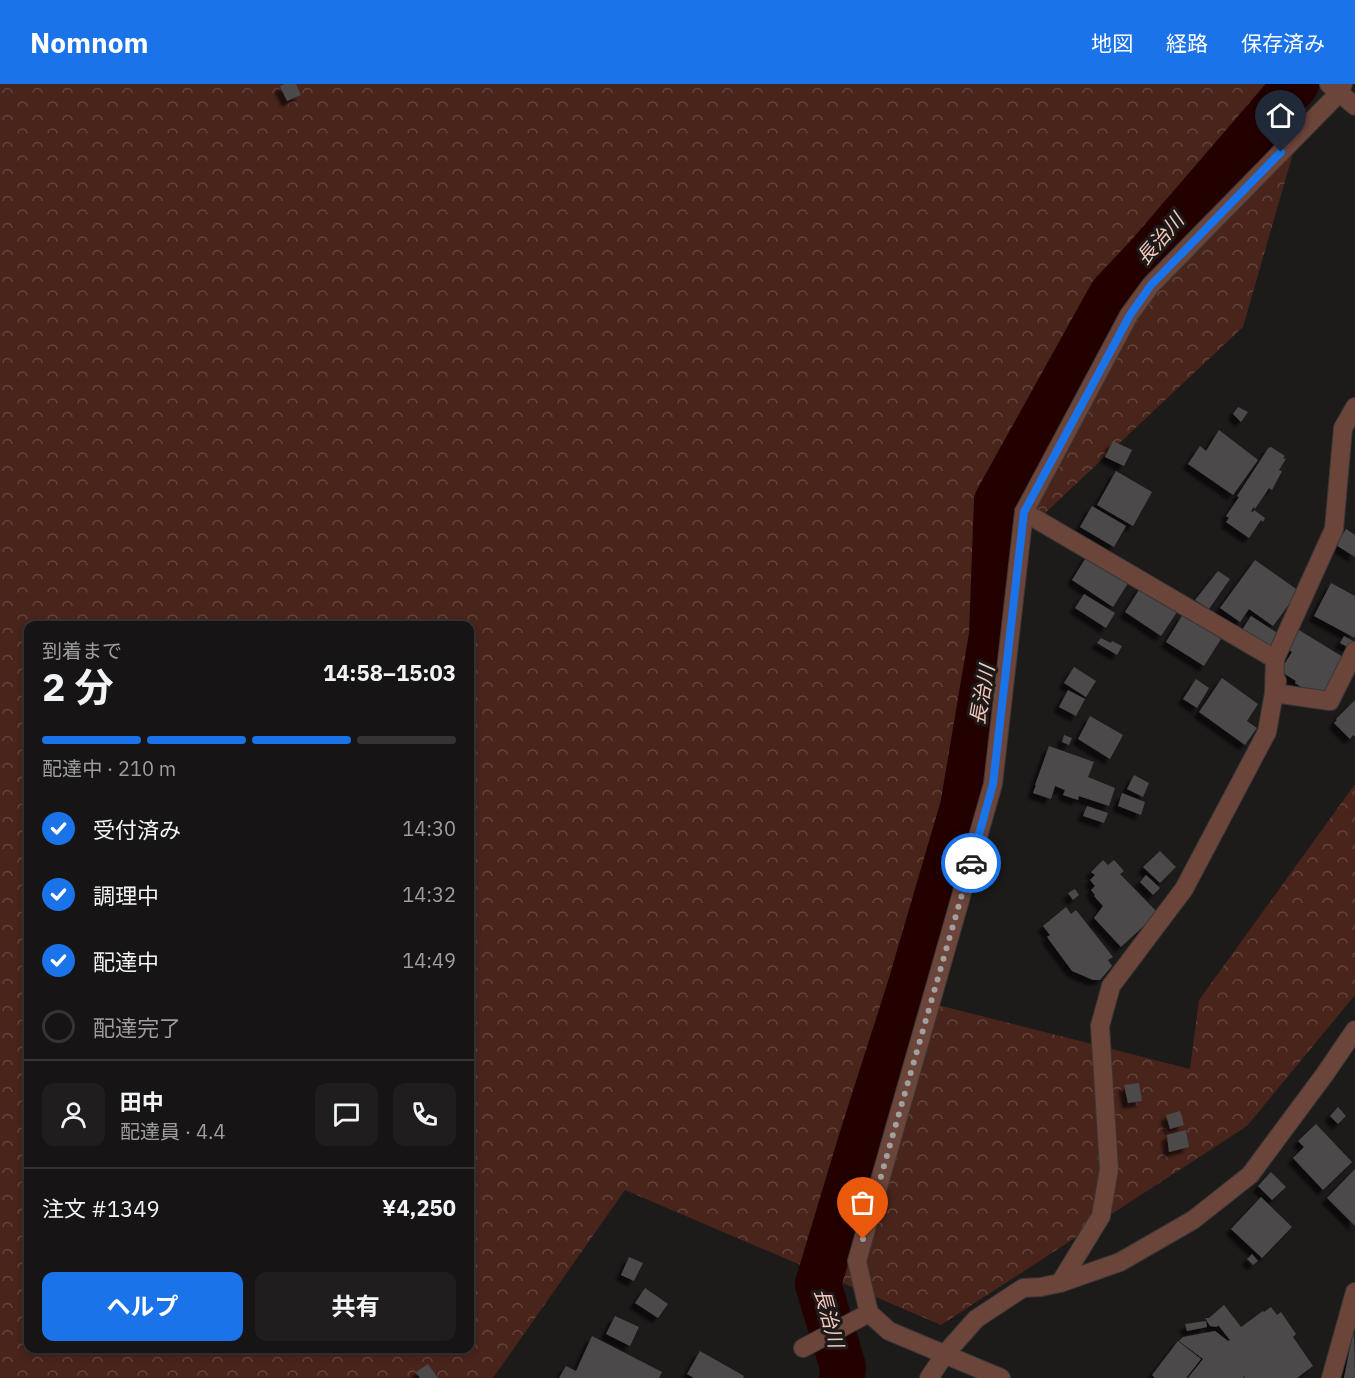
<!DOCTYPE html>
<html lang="ja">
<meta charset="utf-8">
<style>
:root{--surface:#161414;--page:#1f1d1d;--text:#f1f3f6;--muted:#9e9ea0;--line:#353334;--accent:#1a73e8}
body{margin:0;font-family:"IBM Plex Sans","Noto Sans JP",sans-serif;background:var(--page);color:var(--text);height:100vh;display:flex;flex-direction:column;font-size:22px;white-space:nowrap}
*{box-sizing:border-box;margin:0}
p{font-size:20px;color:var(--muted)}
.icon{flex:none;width:33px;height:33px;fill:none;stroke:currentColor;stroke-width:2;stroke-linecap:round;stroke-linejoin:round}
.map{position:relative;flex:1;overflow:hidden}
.sheet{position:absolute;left:24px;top:537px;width:450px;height:732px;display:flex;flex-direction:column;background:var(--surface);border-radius:12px;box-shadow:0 3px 9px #0003,0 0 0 2px var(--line)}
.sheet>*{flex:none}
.pin{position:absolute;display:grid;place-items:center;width:51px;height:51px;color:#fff;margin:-62px -26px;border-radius:50% 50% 50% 0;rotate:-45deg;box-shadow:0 0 6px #0007}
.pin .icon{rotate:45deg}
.courier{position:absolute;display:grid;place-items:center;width:60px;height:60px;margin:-30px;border:4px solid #1a73e8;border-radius:50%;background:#fff;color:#222;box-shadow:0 2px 8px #0007}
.head em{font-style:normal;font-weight:700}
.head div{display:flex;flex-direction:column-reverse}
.head{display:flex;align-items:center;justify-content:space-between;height:102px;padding:0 18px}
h1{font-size:39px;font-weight:700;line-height:45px}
.bar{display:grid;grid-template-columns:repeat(4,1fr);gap:9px 6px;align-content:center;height:72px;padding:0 18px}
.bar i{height:8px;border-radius:4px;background:var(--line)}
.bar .on{background:var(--accent)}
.bar p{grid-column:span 4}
.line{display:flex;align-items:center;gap:15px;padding:0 18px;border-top:2px solid var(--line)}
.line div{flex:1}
.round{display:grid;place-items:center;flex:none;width:63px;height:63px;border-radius:12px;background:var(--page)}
ol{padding:0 18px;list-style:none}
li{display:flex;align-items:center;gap:18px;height:66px}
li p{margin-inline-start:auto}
li .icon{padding:6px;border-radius:50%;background:var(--accent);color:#fff;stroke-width:4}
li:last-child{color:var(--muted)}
li i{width:33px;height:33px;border:3px solid var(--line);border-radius:50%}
.cta{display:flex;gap:12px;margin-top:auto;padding:12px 18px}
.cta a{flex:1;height:69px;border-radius:12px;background:var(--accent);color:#fff;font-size:24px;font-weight:700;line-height:69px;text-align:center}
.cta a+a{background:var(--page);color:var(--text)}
header{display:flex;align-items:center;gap:36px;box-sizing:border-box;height:84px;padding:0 30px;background:var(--accent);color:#fff}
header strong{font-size:28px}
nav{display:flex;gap:33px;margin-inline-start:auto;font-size:21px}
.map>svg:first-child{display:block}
.forest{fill:url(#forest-crowns);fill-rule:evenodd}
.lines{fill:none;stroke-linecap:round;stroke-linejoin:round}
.river{stroke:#230100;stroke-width:46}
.building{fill:#4c4949;filter:url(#shadow)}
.minor-casing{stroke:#393737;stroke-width:20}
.minor{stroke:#6b443a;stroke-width:18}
.done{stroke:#a19f9f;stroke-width:6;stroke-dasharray:0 10.8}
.route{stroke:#1a73e8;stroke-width:8}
.labels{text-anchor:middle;stroke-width:6;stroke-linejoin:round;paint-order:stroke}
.water-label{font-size:20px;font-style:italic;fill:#f5c6b9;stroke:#1d1a1a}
</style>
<header>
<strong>Nomnom</strong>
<nav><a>地図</a><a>経路</a><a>保存済み</a></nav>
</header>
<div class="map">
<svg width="1355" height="1294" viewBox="0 0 1355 1294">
<defs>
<pattern id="forest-crowns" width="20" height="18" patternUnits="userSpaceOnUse" patternTransform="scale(1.5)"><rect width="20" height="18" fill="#48241b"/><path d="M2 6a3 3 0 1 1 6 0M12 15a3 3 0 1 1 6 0" fill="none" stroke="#62443c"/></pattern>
<filter id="shadow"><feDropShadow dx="-5.5" dy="5.5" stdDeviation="1.5" flood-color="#0009"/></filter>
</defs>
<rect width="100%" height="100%" fill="#1d1a1a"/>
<path class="forest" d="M0,0H1313L1243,243L1009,463L978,542L926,918L1190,985L1199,916L1355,700V911L1247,1042L941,1241L625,1106L493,1294H0ZM28,542H470V1264H28Z"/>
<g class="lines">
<polyline class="river" points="842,1294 843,1283 818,1200 863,1051 910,904 963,723 992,551 997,417 1112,210 1147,173 1296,0"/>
</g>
<g class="building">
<polygon points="285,0 296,0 301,11 287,17 280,2"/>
<polygon points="1238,323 1248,328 1241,338 1233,330"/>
<polygon points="1219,346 1258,376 1233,411 1188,380 1200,362 1206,367"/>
<polygon points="1113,357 1132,366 1124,382 1105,373"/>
<polygon points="1269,363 1270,364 1271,363 1285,372 1283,374 1286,375 1279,386 1282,387 1272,406 1269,404 1255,425 1254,423 1251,427 1253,428 1254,426 1265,434 1263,438 1261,436 1249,454 1226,438 1229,434 1226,432 1239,413 1237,412"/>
<polygon points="1116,387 1152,408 1133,442 1097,421"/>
<polygon points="1092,422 1126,442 1114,463 1080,443"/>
<polygon points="1346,445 1355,451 1355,473 1336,461"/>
<polygon points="1090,467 1132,493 1113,523 1072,496"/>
<polygon points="1255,476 1299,507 1273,542 1249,525 1240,538 1220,524"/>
<polygon points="1218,487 1230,495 1209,525 1195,516"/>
<polygon points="1331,499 1355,512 1355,554 1314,532"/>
<polygon points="1142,501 1179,525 1161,552 1125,528"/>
<polygon points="1084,510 1115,529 1106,544 1075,524"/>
<polygon points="1183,530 1221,555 1204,582 1166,558"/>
<polygon points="1251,532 1279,550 1270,564 1242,546"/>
<polygon points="1299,546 1351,578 1320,615 1295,599 1296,597 1280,587 1292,568 1287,565"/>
<polygon points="1344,552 1355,558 1355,567 1340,559"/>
<polygon points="1101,554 1111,559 1112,557 1122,562 1117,571 1097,559"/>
<polygon points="1074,583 1096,597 1086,613 1064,599"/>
<polygon points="1222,594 1258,620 1247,637 1257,644 1245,661 1199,628"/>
<polygon points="1196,595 1209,604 1197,624 1183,615"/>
<polygon points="1068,606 1085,615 1076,632 1059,623"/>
<polygon points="1355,616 1355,653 1353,651 1350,655 1334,639 1337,636 1336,635"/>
<polygon points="1090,632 1123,651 1110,675 1078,655"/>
<polygon points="1064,651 1072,654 1069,661 1062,658"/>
<polygon points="1049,662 1094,678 1088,693 1115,704 1109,722 1079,712 1078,716 1063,711 1065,706 1055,702 1051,715 1033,709 1036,701 1035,701"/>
<polygon points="1134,691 1149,699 1143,713 1127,705"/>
<polygon points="1122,709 1145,718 1141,731 1118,722"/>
<polygon points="1087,722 1108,729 1104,739 1083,732"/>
<polygon points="1160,767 1176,783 1160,799 1143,783"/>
<polygon points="1103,776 1108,781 1114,776 1124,787 1120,790 1158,829 1121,863 1094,834 1103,822 1094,812 1095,811 1091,806 1095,802 1090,796 1095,791 1091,788"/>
<polygon points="1146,791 1160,804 1153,811 1140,798"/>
<polygon points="1075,805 1079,811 1073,816 1068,809"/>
<polygon points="1066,823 1071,830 1076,826 1113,873 1108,876 1112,882 1100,896 1093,896 1072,887 1047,853 1050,851 1043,842"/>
<polygon points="1139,999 1142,1017 1128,1019 1124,1001"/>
<polygon points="1338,1023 1346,1032 1338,1040 1330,1032"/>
<polygon points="1180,1027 1184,1041 1170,1045 1166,1031"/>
<polygon points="1316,1040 1352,1078 1323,1106 1293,1074 1304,1063 1298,1057"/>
<polygon points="1186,1046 1189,1063 1169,1068 1167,1051"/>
<polygon points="1355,1085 1355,1142 1327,1114"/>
<polygon points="1271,1088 1286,1103 1272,1116 1258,1102"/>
<polygon points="1261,1113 1292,1143 1262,1174 1231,1145"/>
<polygon points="1252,1170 1258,1177 1253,1181 1247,1175"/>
<polygon points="629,1173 643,1179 634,1197 621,1191"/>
<polygon points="645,1204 668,1220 658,1234 635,1219"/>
<polygon points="1224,1221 1241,1243 1263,1227 1264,1228 1271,1223 1277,1231 1281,1228 1296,1250 1293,1253 1313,1282 1297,1294 1245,1294 1244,1292 1243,1294 1188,1294 1203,1275 1179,1257 1183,1253 1215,1247 1228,1257 1230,1256 1218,1241 1217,1243 1210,1242 1205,1234 1209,1234"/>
<polygon points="615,1232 639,1243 630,1262 606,1250"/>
<polygon points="1206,1237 1207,1243 1187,1247 1185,1240"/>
<polygon points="1354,1244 1355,1294 1344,1294"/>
<polygon points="592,1252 662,1288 659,1294 559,1294 566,1282 576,1287"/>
<polygon points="1178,1257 1201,1275 1186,1294 1155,1294 1152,1291"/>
<polygon points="700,1267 744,1292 743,1294 694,1294 687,1290"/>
<polygon points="428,1280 438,1294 420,1294 416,1288"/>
</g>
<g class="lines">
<defs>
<g id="minor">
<polyline points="1329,0 1355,22"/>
<polyline points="1024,428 1275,575"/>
<polyline points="1277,597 1274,609 1330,617 1355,567"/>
<polyline points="1060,1199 1101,1132 1109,1085 1100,942 1111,902 1184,805 1267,648 1274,609 1275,575 1334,445 1343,344 1355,323"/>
<polyline points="803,1264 869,1229"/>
<polyline points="929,1294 945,1270 976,1235 1023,1204 1041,1203 1060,1199 1120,1178 1193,1136 1250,1091 1325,990 1355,946"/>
<polyline points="1001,1294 889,1247 869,1229 857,1177 993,700 1024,428 1129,231 1151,201 1339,9 1343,0"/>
<polyline points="1331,1294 1355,1208"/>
</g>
</defs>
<use href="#minor" class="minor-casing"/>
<use href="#minor" class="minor"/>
</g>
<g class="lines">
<polyline class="done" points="863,1155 971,779"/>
<polyline class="route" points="971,779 993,700 1024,428 1130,231 1151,201 1281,68"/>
</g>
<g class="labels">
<g class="water-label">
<text transform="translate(1160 155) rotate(-49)" y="7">長治川</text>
<text transform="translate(982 611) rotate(-80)" y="7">長治川</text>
<text transform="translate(829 1234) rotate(75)" y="7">長治川</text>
</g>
</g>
</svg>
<div class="pin" style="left:863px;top:1155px;background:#ea580c"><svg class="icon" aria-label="bag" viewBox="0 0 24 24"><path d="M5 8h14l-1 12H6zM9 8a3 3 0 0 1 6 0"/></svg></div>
<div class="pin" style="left:1281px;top:68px;background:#1f2937"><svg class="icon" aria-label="home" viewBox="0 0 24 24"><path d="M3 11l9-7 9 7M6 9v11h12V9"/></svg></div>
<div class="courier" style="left:971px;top:779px"><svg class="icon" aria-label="car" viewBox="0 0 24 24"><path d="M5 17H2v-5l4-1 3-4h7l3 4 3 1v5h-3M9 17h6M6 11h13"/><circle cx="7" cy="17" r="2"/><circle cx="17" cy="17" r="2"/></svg></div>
<section class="sheet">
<div class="head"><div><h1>2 分</h1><p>到着まで</p></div><em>14:58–15:03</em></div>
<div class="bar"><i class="on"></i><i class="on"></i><i class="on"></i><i></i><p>配達中 · 210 m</p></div>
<ol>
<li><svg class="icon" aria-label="check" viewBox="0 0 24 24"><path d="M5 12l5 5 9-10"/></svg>受付済み<p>14:30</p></li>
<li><svg class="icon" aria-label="check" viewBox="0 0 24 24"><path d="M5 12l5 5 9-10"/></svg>調理中<p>14:32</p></li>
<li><svg class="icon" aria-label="check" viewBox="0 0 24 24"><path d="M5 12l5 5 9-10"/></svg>配達中<p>14:49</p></li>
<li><i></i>配達完了</li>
</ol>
<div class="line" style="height:108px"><a class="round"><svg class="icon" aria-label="person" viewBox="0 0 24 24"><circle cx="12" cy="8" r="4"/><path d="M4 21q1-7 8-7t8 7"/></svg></a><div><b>田中</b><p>配達員 · 4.4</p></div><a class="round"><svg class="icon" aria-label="chat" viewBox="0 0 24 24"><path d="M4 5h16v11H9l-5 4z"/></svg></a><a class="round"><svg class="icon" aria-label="phone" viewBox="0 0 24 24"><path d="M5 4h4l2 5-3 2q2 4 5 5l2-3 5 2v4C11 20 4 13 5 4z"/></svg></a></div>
<div class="line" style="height:78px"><div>注文 #1349</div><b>¥4,250</b></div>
<div class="cta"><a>ヘルプ</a><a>共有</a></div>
</section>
</div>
